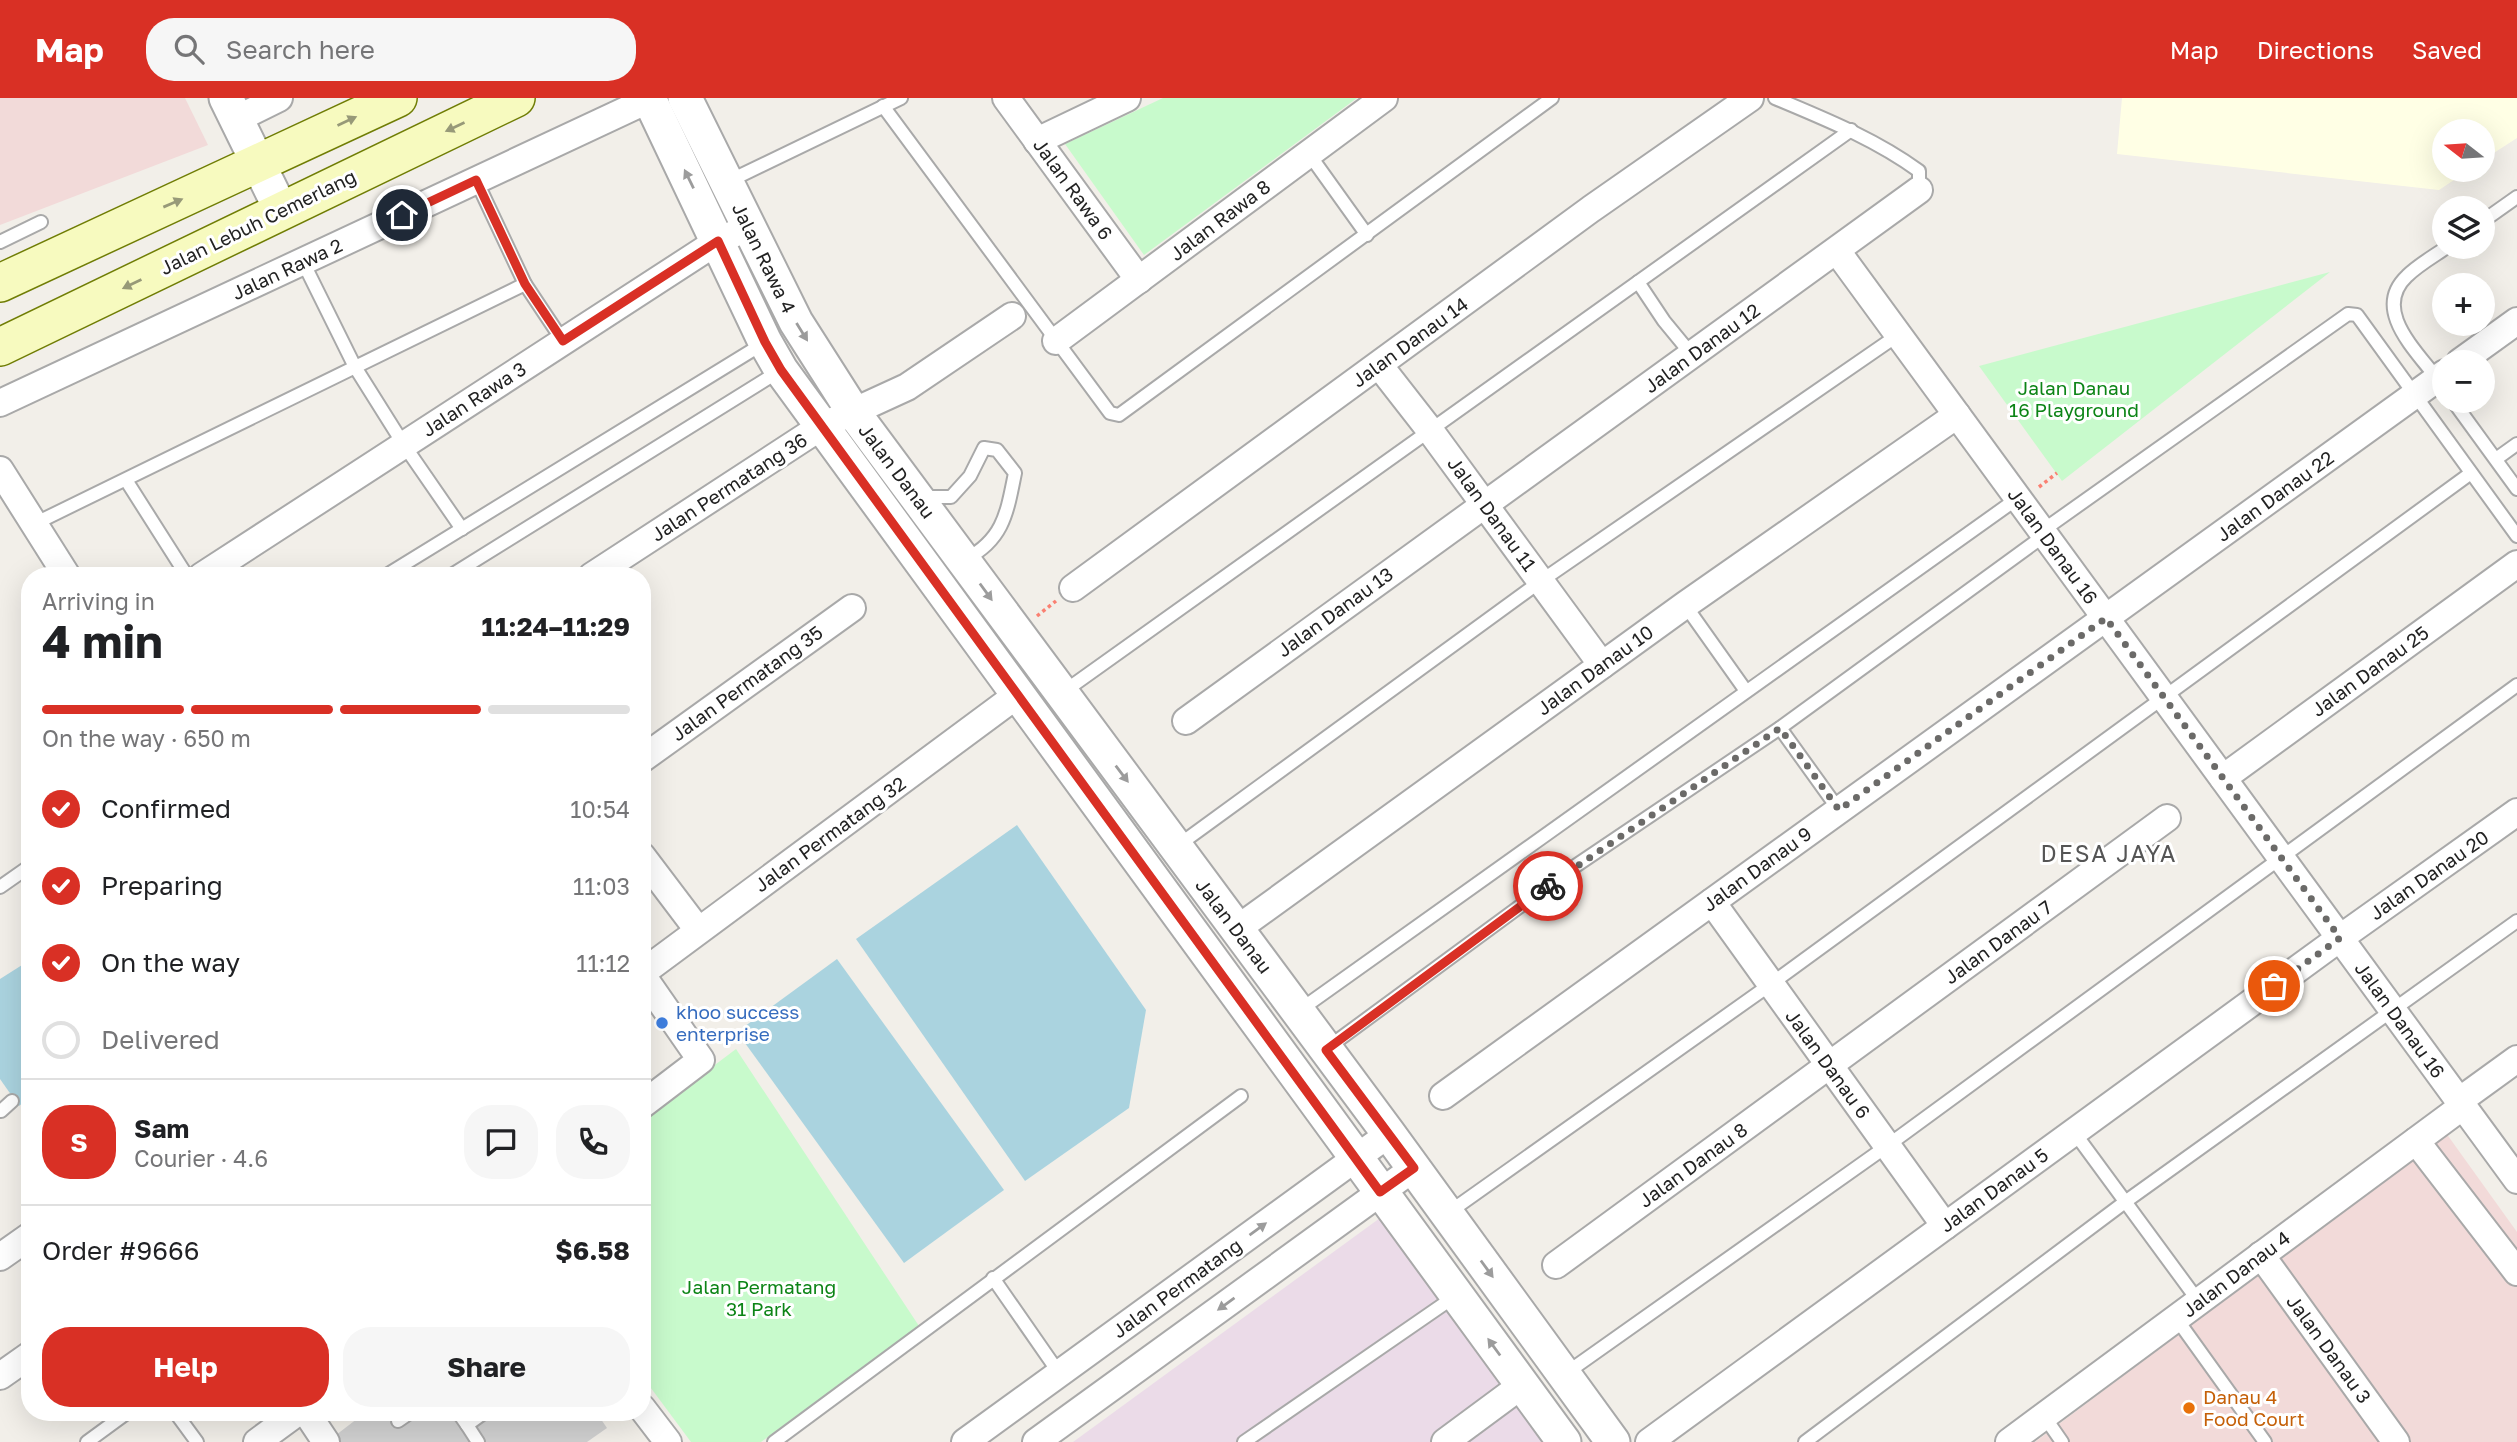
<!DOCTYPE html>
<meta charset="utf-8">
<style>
:root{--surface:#fff;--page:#f6f6f6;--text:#202124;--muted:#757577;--line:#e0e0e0;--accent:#d93025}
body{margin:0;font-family:"Golos Text",sans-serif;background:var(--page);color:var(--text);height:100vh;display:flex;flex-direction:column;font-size:26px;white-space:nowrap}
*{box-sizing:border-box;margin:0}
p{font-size:23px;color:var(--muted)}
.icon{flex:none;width:38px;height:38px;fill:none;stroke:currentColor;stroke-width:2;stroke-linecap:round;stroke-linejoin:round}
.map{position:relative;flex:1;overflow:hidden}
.details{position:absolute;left:21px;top:469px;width:630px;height:854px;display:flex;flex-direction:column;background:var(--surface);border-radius:28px;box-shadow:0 7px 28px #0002}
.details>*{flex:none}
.needle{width:46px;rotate:287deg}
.controls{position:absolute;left:2432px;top:21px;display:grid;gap:14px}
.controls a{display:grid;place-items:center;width:63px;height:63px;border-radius:50%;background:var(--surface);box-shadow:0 7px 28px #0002;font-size:35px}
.pin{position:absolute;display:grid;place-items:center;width:60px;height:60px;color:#fff;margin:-30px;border:4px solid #fff;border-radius:50%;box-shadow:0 2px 7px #0007}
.courier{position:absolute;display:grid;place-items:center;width:70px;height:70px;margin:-35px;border:5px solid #d93025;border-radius:50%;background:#fff;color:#222;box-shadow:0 2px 9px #0007}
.overview em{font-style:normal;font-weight:700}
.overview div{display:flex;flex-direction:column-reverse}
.overview{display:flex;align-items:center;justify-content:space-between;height:119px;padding:0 21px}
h1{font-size:46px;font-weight:700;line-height:52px}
.bar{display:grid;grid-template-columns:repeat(4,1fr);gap:10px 7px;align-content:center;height:84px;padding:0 21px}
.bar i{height:9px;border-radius:5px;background:var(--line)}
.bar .active{background:var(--accent)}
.bar p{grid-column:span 4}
.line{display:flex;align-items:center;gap:18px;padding:0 21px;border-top:2px solid var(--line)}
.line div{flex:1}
.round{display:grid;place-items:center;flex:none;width:74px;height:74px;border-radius:28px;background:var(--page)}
ol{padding:0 21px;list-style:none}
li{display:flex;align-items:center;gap:21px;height:77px}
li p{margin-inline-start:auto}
li .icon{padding:7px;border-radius:50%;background:var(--accent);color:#fff;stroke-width:4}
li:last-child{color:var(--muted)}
li i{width:38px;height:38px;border:4px solid var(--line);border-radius:50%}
.button{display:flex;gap:14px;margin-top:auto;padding:14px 21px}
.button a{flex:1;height:80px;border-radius:28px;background:var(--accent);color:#fff;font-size:28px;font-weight:700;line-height:80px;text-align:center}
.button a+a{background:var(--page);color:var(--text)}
header{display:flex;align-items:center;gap:42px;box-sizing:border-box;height:98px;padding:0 35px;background:var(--accent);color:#fff}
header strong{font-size:33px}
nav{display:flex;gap:38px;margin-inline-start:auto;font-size:24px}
.search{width:490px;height:63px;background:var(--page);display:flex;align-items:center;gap:18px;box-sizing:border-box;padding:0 24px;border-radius:28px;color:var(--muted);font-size:26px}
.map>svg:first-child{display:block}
.commercial{fill:#f2dad9}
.industrial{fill:#ebdbe8}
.education{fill:#ffffe5}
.religious{fill:#d0d0d0}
.park{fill:#c8facc}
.water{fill:#aad3df}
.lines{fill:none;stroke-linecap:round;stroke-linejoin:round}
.service-casing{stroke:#a9a9a9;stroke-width:16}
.minor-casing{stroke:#a9a9a9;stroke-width:30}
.tertiary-casing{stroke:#a9a9a9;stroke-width:37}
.secondary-casing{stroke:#707d05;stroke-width:40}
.path{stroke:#fa8072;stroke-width:3.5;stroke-dasharray:3.5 3.5;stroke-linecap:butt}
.service{stroke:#fff;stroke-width:12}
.minor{stroke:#fff;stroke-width:26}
.tertiary{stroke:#fff;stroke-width:33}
.secondary{stroke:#f7fabf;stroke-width:37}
.oneway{fill:#979978}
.oneway2{fill:#9c9c9c}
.done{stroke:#6b6a68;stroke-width:7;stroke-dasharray:0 12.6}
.route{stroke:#d93025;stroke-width:9}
.shop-dot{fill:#3f7fe0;stroke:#fff;stroke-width:2.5}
.food-dot{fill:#e8710a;stroke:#fff;stroke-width:2.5}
.labels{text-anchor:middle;stroke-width:6;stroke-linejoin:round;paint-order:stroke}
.street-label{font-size:19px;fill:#222;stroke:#fff}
.park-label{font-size:19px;fill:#0c8416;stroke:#fff}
.shop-label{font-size:19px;fill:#366cbe;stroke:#fff;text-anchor:start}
.food-label{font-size:19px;fill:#c56008;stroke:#fff;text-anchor:start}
.quarter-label{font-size:23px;letter-spacing:2px;fill:#555;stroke:#fff}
</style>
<header>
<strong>Map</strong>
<div class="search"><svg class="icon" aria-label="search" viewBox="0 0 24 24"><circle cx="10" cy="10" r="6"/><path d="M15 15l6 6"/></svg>Search here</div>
<nav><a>Map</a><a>Directions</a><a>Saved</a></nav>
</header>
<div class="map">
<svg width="2517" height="1344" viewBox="0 0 2517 1344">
<rect width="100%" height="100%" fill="#f2efe9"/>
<g class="commercial">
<polygon points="0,0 185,0 208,47 0,127"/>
<polygon points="2446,1035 2517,1134 2517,1344 2035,1344"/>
</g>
<polygon class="industrial" points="1380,1120 1549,1344 1073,1344"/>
<polygon class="education" points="2122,0 2517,0 2517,40 2483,62 2483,33 2445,33 2445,72 2469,72 2439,92 2117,56"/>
<polygon class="religious" points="366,1314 596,1314 607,1330 587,1344 341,1344 336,1337"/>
<g class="park">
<polygon points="1163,0 1357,0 1144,157 1065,46"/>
<polygon points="2330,174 2062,383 1979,268"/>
<polygon points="736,951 919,1228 761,1344 691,1344 642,1278 642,1022"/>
</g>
<g class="water">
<polygon points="1017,727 1146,912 1129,1010 1025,1083 856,841"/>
<polygon points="837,861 1004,1092 904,1165 737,934"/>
<polygon points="30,862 30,999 19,1008 0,981 0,881"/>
</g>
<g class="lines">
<defs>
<g id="service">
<path d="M1775,0C1825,21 1875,41 1919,73V92"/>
<polyline points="883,8 1110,315 1119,317 1552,0"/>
<polyline points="1309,56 1367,137"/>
<polyline points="727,84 901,0"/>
<polyline points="2483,123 2517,99"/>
<polyline points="0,144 41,124"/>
<polyline points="303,164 355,269 404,347 462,431"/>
<polyline points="1638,184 1664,223 1692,257"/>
<polyline points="525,186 563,243"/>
<path d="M2438,282C2417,253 2371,212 2407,178C2418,167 2434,158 2447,149"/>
<polyline points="2453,303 2517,391"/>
<polyline points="2496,361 2517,346"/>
<polyline points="126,382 187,478"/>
<path d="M920,399H951L970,378L984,350L997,352L1015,375C1007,414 1004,441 966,461"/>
<polyline points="34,426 525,186 476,82"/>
<polyline points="2042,433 2348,216 2357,217 2517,438"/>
<polyline points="385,478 764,245"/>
<polyline points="450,478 781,272"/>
<polyline points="1685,507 1746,593"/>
<polyline points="1062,595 1851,32"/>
<polyline points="1780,630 1839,712"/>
<polyline points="1176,749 1541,483 1898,237"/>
<polyline points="0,789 30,768"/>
<polyline points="1300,912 2018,400"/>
<polyline points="1326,951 1568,773 1780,630 2045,437"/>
<polyline points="0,1012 1,1013 12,1003"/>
<polyline points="2074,1034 2199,1204"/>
<polyline points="1448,1115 1771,886 2471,375"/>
<polyline points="993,1180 1059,1275"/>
<polyline points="2176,1220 2265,1344"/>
<polyline points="1565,1276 1887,1048 2517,587"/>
<polyline points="175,1314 197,1344"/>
<polyline points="458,1314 467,1327 485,1314"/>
<polyline points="2044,1318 2062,1344"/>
<polyline points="398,1323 411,1314"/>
<polyline points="467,1327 478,1344"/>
<polyline points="87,1344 128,1314"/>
<polyline points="774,1344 1241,998"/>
<polyline points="1244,1344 1454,1199"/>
<polyline points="1805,1344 2125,1104 2517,823"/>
</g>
<g id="minor">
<polyline points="1006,0 1139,182"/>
<polyline points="237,21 279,0"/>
<polyline points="1037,43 1127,0"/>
<polyline points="1837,153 2517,1082"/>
<polyline points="1056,243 1384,0"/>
<polyline points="2460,264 2517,223"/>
<polyline points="1379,267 1429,331 1602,567"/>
<polyline points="0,305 650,1"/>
<polyline points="0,372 67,478"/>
<polyline points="202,478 718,143 749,129"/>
<polyline points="592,478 822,328 907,289 1012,218"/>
<polyline points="1073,490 1591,111 1750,0"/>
<polyline points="1186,623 1919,92"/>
<polyline points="642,661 852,510"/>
<polyline points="2223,680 2517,466"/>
<polyline points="642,758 698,832"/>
<polyline points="1712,804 1945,1128"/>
<polyline points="1237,831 1685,507 1957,317"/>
<polyline points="642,875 1017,597"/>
<polyline points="642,877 701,962 642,1007"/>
<polyline points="1443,998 2445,275"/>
<polyline points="2459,1003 2517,961"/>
<polyline points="2416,1043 2517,1174"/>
<polyline points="2261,1157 2396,1344"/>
<polyline points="0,1159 30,1138"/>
<polyline points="1556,1167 2167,720"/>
<polyline points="0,1278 30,1257"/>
<polyline points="642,1310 668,1344"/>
<polyline points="306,1314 326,1344"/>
<polyline points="257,1344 298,1314"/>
<polyline points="965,1344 1389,1036"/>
<polyline points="1036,1344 1414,1070"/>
<polyline points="1445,1344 1522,1287"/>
<polyline points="1649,1344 2340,840 2517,714"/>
<polyline points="2009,1344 2463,1008"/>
</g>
<g id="tertiary">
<polyline points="226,0 281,112"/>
<polyline points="649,0 765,244 781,272 1564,1344"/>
<polyline points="685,0 796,224 854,315 1389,1036 1613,1344"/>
</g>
<g id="secondary">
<polyline points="0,185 398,0"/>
<polyline points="0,249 516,0"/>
</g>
</defs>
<use href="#service" class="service-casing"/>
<use href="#minor" class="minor-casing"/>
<use href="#tertiary" class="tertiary-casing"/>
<use href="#secondary" class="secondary-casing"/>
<g class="path">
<polyline points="2039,389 2057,375"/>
<polyline points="1037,518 1056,503"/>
</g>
<use href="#service" class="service"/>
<use href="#minor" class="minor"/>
<use href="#tertiary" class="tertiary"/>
<use href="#secondary" class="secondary"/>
</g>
<defs><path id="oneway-solid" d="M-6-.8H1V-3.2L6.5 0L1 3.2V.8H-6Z" transform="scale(1.75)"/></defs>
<g class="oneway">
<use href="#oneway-solid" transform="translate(347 23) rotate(-25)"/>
<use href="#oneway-solid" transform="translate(455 29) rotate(155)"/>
<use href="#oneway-solid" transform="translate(173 105) rotate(-23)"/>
<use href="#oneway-solid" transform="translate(132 186) rotate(154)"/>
</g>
<g class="oneway2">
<use href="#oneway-solid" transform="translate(689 81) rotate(-116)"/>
<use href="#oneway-solid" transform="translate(802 234) rotate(58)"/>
<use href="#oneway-solid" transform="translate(986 494) rotate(54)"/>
<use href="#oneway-solid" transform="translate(1122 676) rotate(53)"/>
<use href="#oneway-solid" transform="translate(1258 1131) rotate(-36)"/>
<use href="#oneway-solid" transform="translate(1487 1171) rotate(54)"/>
<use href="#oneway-solid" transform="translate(1226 1206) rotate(144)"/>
<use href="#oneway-solid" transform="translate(1494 1249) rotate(-126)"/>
</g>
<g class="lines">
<polyline class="done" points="1548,788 1780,630 1839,712 2106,520 2340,840 2274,888"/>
<polyline class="route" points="402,117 476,82 525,186 563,243 718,143 765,244 781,272 1380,1094 1414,1070 1326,952 1548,788"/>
</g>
<circle class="shop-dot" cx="662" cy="925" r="7"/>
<circle class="food-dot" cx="2189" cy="1310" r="7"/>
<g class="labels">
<g class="street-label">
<text transform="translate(1073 91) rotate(54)" y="7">Jalan Rawa 6</text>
<text transform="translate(1220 122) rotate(-37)" y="7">Jalan Rawa 8</text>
<text transform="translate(258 124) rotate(-26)" y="7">Jalan Lebuh Cemerlang</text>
<text transform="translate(764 160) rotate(64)" y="7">Jalan Rawa 4</text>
<text transform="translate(287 171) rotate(-25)" y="7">Jalan Rawa 2</text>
<text transform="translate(1410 244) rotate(-36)" y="7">Jalan Danau 14</text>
<text transform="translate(1702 250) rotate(-36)" y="7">Jalan Danau 12</text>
<text transform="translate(474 301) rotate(-33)" y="7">Jalan Rawa 3</text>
<text transform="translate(897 373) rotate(53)" y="7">Jalan Danau</text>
<text transform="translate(729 389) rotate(-33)" y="7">Jalan Permatang 36</text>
<text transform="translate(2275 398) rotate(-36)" y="7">Jalan Danau 22</text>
<text transform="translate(1492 416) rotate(54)" y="7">Jalan Danau 11</text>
<text transform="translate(2053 448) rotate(54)" y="7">Jalan Danau 16</text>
<text transform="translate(1335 514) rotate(-36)" y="7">Jalan Danau 13</text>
<text transform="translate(1595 572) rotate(-36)" y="7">Jalan Danau 10</text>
<text transform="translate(2370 573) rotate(-36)" y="7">Jalan Danau 25</text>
<text transform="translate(747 585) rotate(-36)" y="7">Jalan Permatang 35</text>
<text transform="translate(830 736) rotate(-36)" y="7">Jalan Permatang 32</text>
<text transform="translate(1757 771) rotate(-36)" y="7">Jalan Danau 9</text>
<text transform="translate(2429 777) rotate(-35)" y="7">Jalan Danau 20</text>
<text transform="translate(1234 828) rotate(53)" y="7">Jalan Danau</text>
<text transform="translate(1998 844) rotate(-36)" y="7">Jalan Danau 7</text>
<text transform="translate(2400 922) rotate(54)" y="7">Jalan Danau 16</text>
<text transform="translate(1828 966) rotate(54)" y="7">Jalan Danau 6</text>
<text transform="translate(1693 1067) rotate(-36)" y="7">Jalan Danau 8</text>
<text transform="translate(1994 1092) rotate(-36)" y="7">Jalan Danau 5</text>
<text transform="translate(2236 1176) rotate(-37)" y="7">Jalan Danau 4</text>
<text transform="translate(1177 1190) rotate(-36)" y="7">Jalan Permatang</text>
<text transform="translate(2329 1251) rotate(54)" y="7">Jalan Danau 3</text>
</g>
<g class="park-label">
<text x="2074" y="297">Jalan Danau<tspan x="2074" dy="22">16 Playground</tspan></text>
<text x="759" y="1196">Jalan Permatang<tspan x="759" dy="22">31 Park</tspan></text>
</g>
<g class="shop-label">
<text x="676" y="921">khoo success<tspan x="676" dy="22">enterprise</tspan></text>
</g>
<g class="food-label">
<text x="2203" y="1306">Danau 4<tspan x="2203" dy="22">Food Court</tspan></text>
</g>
<g class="quarter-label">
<text x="2109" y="764">DESA JAYA</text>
</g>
</g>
</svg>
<div class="controls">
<a><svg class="needle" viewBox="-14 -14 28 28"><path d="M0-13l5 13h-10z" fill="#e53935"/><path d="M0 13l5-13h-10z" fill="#757577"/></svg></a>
<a><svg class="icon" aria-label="layers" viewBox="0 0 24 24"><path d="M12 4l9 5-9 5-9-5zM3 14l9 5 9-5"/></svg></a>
<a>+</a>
<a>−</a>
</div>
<div class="pin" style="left:2274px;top:888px;background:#ea580c"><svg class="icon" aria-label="bag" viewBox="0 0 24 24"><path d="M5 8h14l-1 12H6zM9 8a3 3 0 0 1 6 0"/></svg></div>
<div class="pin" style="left:402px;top:117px;background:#1f2937"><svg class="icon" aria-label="home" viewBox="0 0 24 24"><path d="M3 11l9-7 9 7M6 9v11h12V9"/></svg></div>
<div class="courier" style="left:1548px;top:788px"><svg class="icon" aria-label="bike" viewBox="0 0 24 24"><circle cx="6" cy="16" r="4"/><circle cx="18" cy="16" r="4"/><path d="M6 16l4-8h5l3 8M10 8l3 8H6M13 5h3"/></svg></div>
<section class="details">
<div class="overview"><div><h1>4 min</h1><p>Arriving in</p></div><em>11:24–11:29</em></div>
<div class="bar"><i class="active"></i><i class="active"></i><i class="active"></i><i></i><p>On the way · 650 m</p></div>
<ol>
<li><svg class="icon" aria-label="check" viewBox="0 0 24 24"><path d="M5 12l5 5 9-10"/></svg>Confirmed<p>10:54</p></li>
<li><svg class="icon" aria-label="check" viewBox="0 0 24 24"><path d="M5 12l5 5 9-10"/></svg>Preparing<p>11:03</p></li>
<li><svg class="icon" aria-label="check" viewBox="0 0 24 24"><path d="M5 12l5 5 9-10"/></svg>On the way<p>11:12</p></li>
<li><i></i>Delivered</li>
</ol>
<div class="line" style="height:126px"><b class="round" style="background:var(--accent);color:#fff">S</b><div><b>Sam</b><p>Courier · 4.6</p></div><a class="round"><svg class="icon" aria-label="chat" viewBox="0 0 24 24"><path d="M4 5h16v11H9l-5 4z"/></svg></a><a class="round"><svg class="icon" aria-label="phone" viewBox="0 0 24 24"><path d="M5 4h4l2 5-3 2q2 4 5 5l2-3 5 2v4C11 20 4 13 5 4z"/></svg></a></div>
<div class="line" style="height:91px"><div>Order #9666</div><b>$6.58</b></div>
<div class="button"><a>Help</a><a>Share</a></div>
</section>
</div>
